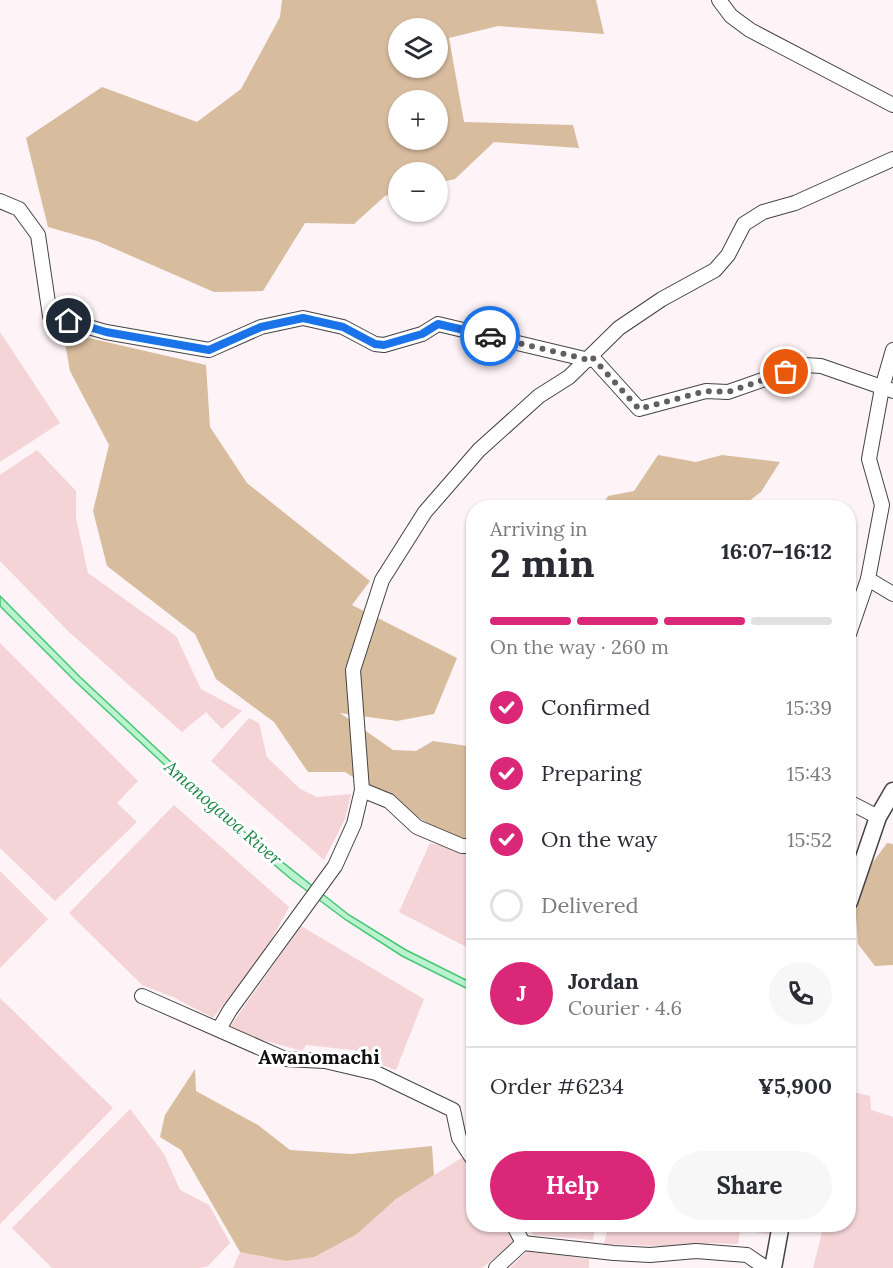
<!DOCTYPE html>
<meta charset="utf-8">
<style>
:root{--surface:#fff;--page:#f7f7f7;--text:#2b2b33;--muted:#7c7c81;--line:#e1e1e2;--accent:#db2777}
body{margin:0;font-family:Lora,serif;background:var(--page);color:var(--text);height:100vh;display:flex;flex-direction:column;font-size:22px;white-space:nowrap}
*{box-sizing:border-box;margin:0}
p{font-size:20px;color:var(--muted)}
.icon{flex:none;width:33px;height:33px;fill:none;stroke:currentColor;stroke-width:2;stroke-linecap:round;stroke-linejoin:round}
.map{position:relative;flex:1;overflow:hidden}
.side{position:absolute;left:466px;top:500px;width:390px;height:732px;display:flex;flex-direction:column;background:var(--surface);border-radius:24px;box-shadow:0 2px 4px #0004}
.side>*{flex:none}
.fabs{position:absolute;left:388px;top:18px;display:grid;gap:12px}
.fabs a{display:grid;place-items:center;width:60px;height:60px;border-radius:50%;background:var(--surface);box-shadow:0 2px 4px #0004;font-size:30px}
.pin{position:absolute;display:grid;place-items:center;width:51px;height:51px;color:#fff;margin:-26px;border:3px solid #fff;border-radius:50%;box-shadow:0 2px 6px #0007}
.courier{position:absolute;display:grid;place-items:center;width:60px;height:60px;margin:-30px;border:4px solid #1a73e8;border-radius:50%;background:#fff;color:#222;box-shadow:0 2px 8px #0007}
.head em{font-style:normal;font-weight:800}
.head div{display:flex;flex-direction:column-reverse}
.head{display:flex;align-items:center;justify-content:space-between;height:102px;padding:0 24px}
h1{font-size:39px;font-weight:800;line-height:45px}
.bar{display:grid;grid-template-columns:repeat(4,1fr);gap:9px 6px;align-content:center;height:72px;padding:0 24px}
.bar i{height:8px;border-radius:4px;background:var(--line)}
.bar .selected{background:var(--accent)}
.bar p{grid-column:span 4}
.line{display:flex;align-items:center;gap:15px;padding:0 24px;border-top:2px solid var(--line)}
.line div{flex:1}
.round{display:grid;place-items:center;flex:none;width:63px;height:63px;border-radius:32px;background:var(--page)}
ol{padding:0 24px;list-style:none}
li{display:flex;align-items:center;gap:18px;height:66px}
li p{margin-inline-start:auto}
li .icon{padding:6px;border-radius:50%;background:var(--accent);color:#fff;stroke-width:4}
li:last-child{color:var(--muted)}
li i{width:33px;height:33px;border:3px solid var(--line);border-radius:50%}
.cta{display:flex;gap:12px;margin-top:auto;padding:12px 24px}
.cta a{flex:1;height:69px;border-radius:36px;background:var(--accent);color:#fff;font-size:24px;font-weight:800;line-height:69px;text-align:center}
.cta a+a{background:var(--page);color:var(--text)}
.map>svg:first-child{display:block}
.farmland{fill:#f4d4d7}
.forest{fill:#d8bc9e;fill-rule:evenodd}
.water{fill:#baf3ce;stroke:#45c675;stroke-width:1.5}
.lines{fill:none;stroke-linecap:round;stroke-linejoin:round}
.minor-casing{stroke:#434343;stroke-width:16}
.tertiary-casing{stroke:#434343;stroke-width:19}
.minor{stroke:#fff;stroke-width:14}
.tertiary{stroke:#fff;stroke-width:16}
.done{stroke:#635f60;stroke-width:6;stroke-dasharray:0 10.8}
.route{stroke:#1a73e8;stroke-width:8}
.labels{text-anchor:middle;stroke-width:6;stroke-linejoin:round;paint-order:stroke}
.water-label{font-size:18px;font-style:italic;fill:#1c8748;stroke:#fff}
.quarter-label{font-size:20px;font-weight:bold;fill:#101010;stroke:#fff}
</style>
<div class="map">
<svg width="893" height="1268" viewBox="0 0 893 1268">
<rect width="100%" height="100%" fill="#fef3f6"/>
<g class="farmland">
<polygon points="0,332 60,423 0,462"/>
<polygon points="37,450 76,491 76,518 88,573 176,636 201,689 242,711 222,729 206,712 182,732 68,631 0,561 0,475"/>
<polygon points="0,643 138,781 117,803 137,822 55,901 0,848"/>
<polygon points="249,718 259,723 267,757 300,789 317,797 351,794 345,819 324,860 211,761"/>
<polygon points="174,805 289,907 266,950 213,1018 173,997 142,985 69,913"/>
<polygon points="430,843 474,853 474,951 399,912"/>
<polygon points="0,871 48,919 0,968"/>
<polygon points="301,926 424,999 396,1070 361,1058 361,1051 306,1045 302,1051 238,1033 231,1025"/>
<polygon points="0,998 113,1108 0,1224"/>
<polygon points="849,1091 870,1096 871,1110 893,1117 893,1268 813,1268 824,1224 849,1224"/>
<polygon points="130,1109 164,1154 180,1190 209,1205 230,1243 208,1266 200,1268 52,1268 12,1228"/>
<polygon points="463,1157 474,1171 474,1224 506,1224 515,1242 482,1268 233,1268 240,1252 286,1261 357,1234 396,1199"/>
<polygon points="523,1224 596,1224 593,1240 534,1235"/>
<polygon points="608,1224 772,1224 770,1234 740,1230 738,1244 711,1243 687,1247 604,1244"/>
<polygon points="527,1251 589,1259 589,1268 510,1268"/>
</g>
<g class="forest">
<path d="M282,0H596L604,34L498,26L449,38L464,122L573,125L579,148L494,142L455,179L438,183V172H399V192L385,196L354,224L305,223L263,291L214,292L97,241L48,227L26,138L102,87L197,122L241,89L280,17ZM438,28V68H399V28ZM438,100V140H399V100Z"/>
<polygon points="63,332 206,365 210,427 247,483 370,581 352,605 457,658 434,714 397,721 340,713 393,750 416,751 433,741 474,747 474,843 429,824 345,772 308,772 274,722 216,679 195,634 107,566 93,511 109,445 70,371"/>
<polygon points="658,455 696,462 722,455 780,462 761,492 741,507 601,507 608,496 634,491"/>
<polygon points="887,843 893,844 893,965 875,966 858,944 854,888"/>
<polygon points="195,1069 196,1091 258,1125 290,1150 351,1154 432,1146 434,1175 396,1199 357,1234 314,1257 286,1261 240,1252 181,1150 160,1137 165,1115"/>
</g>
<polygon class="water" points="0,596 80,677 189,779 206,799 247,834 349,915 406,950 474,984 474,992 402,956 346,920 291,879 202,804 185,784 76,682 0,606"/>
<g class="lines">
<defs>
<g id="minor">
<polyline points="719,0 731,16 750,30 893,105"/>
<polyline points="0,201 19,209 38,235 50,316 106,332 209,350 261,327 303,318 343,327 375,344 384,345 422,334 438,324 589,360"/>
<polyline points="893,350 882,388 869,459 882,505 868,579 893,594"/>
<polyline points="592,357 639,409 706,391 728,392 805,365 821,366 893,391"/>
<polyline points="849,634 868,579"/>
<polyline points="362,790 389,801 417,827 462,846 474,846"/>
<polyline points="849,802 878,817"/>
<polyline points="142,996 285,1059 325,1061 376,1073 453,1110 459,1138 474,1161"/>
<polyline points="219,1029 230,1010 335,866 354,824 362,790 353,670 382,580 425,512 479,450 539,396 569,377 619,328 662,299 715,270 728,255 744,224 763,212 795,203 893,159"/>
<polyline points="513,1224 523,1243"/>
<polyline points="496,1268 523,1243 614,1253 650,1255 696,1251 747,1255 766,1268"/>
</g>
<g id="tertiary">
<polyline points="849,902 878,817 893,791"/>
<polyline points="773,1268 781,1224"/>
</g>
</defs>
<use href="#minor" class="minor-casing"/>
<use href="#tertiary" class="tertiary-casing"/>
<use href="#minor" class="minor"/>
<use href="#tertiary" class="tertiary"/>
</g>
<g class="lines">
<polyline class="done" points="490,336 589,360 592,357 639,409 706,391 728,392 786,372"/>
<polyline class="route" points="69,321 106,332 209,350 261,327 303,318 343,327 375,344 384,345 422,334 438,324 490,336"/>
</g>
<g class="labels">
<g class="water-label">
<text transform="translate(223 813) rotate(41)" y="6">Amanogawa River</text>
</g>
<g class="quarter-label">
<text x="319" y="1064">Awanomachi</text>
</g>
</g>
</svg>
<div class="fabs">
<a><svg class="icon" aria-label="layers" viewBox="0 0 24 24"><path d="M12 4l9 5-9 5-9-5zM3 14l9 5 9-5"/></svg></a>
<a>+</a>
<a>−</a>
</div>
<div class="pin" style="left:786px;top:372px;background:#ea580c"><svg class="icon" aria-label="bag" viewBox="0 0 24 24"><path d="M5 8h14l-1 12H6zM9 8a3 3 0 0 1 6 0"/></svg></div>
<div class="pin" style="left:69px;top:321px;background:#1f2937"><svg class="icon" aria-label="home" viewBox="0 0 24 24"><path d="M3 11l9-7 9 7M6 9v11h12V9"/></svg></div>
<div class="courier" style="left:490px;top:336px"><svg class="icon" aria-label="car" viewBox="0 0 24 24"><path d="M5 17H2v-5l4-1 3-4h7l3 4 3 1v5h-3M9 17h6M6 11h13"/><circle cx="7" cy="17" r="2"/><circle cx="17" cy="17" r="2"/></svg></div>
<section class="side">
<div class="head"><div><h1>2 min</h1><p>Arriving in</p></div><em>16:07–16:12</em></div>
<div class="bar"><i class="selected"></i><i class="selected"></i><i class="selected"></i><i></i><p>On the way · 260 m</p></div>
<ol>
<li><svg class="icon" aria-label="check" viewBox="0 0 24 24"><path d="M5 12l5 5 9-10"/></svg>Confirmed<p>15:39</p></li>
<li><svg class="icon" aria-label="check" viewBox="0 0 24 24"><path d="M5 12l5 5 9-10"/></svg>Preparing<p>15:43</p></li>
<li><svg class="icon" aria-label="check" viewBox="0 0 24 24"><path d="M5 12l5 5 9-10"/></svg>On the way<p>15:52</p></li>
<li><i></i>Delivered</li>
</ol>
<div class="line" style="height:108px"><b class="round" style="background:var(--accent);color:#fff">J</b><div><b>Jordan</b><p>Courier · 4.6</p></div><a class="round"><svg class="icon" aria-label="phone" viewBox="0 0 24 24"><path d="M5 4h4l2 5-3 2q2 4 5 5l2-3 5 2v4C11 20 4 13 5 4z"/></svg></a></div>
<div class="line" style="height:78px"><div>Order #6234</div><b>¥5,900</b></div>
<div class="cta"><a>Help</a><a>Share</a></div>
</section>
</div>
